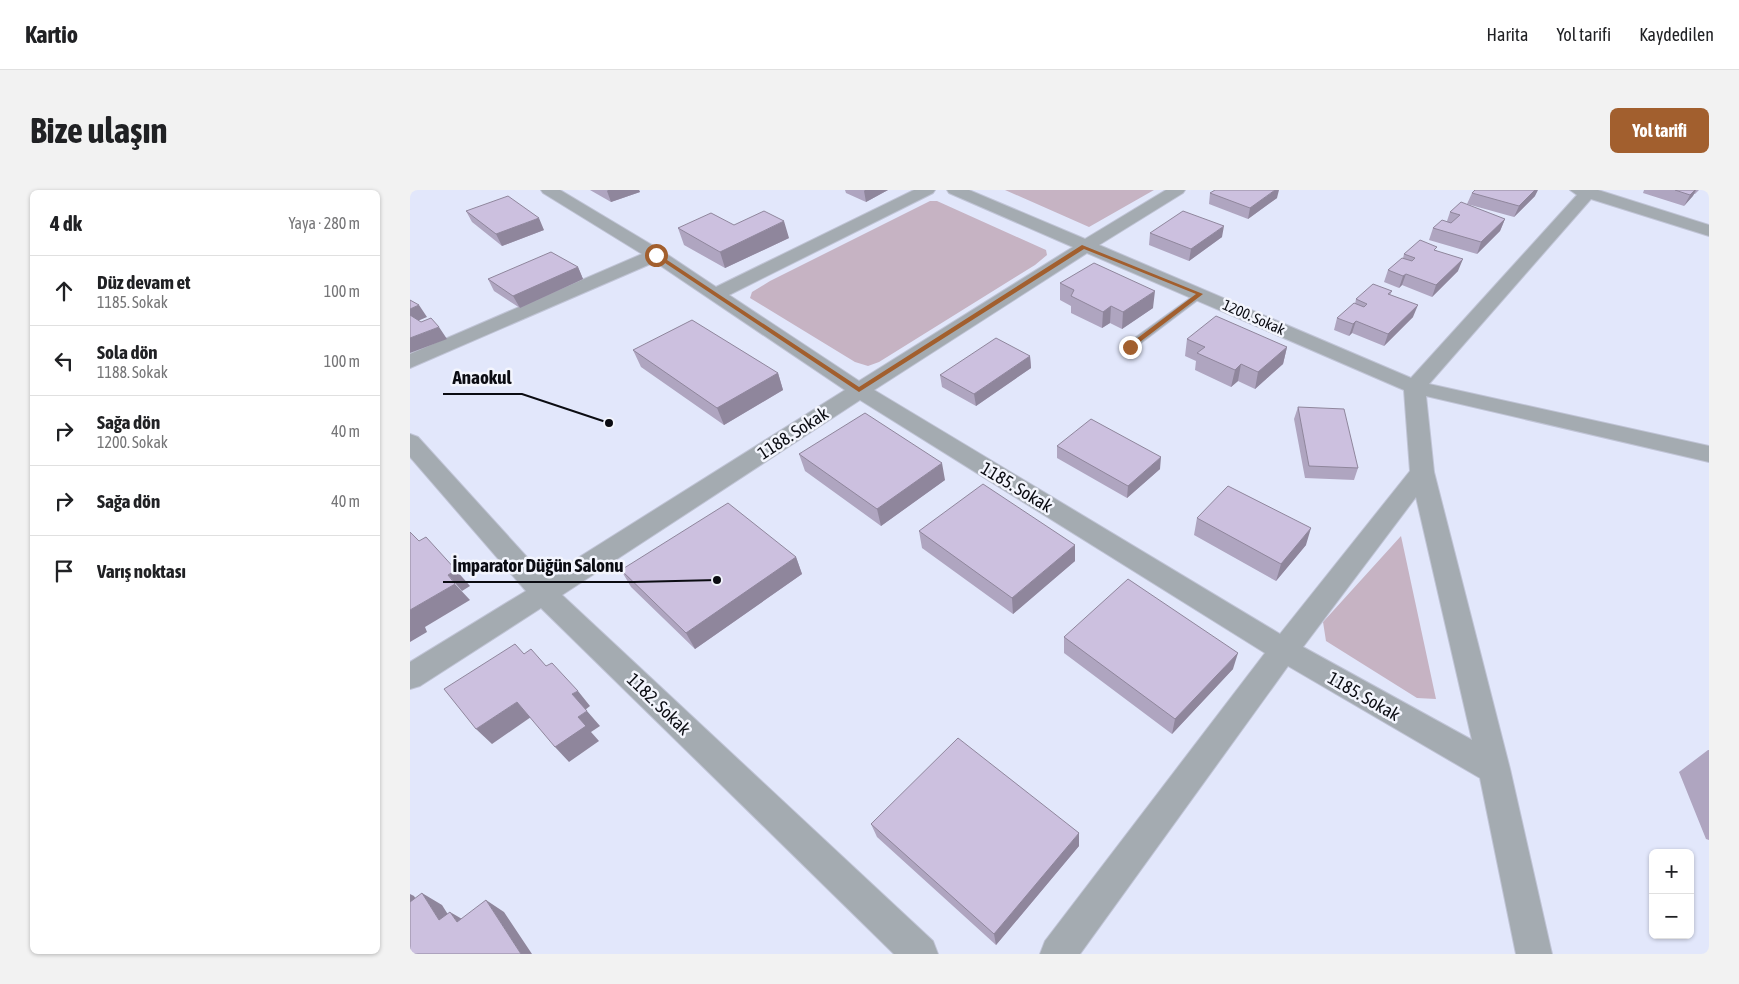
<!DOCTYPE html>
<html lang="tr">
<meta charset="utf-8">
<style>
body{margin:0;font-family:"Asap Condensed",sans-serif;background:#f2f2f2;color:#202124}
.controls{position:absolute;right:15px;bottom:15px;display:grid;overflow:hidden;border-radius:8px;box-shadow:0 1px 4px #0004}
.controls button{width:45px;height:45px;display:grid;place-items:center;padding:0;border:0;border-bottom:1px solid #e0e0e0;background:#fff;color:#202124;font:25px sans-serif}
.stop{position:absolute;width:15px;height:15px;margin:-11px;border:4px solid #a25f2e;border-radius:50%;background:#fff}
.stop.end{background:#a25f2e;border-color:#fff;box-shadow:0 1px 5px #0008}
.list{margin:0;padding:0;list-style:none}
h2{display:flex;justify-content:space-between;align-items:center;height:65px;margin:0;padding:0 20px;font-size:21px}
h2 small{font-size:16px;font-weight:400;color:#757577}
.list li{display:grid;grid-template-columns:32px 1fr auto;gap:15px;align-items:center;box-sizing:border-box;height:70px;padding:0 20px;border-top:1px solid #e0e0e0}
.list b{display:block;font-size:19px;white-space:nowrap}
.list p{margin:0;font-size:16px;white-space:nowrap;color:#757577}
.list em{font-size:16px;font-style:normal;color:#757577}
.icon{flex:none;width:28px;height:28px;fill:none;stroke:currentColor;stroke-width:2;stroke-linecap:round;stroke-linejoin:round}
.map{position:relative;flex:none;width:1299px;height:764px;overflow:hidden;border-radius:8px}
header{display:flex;align-items:center;gap:30px;box-sizing:border-box;height:70px;padding:0 25px;background:#fff;border-bottom:1px solid #e0e0e0}
header strong{font-size:24px}
nav{display:flex;gap:28px;margin-inline-start:auto;font-size:18px}
.intro{display:flex;align-items:center;justify-content:space-between;box-sizing:border-box;height:120px;padding:0 30px}
h1{margin:0;font-size:35px}
.button{padding:12px 22px;border-radius:8px;background:#a25f2e;color:#fff;font-size:18px;font-weight:700}
main{display:flex;gap:30px;padding:0 30px}
aside{flex:1;background:#fff;border-radius:8px;box-shadow:0 1px 4px #0004}
.map>svg:first-child{display:block}
.green{fill:#c6b3c3}
.lines{fill:none;stroke-linecap:round;stroke-linejoin:round}
.service-casing{stroke:#c0c4d6;stroke-width:2}
.minor-casing{stroke:#c0c4d6;stroke-width:2}
.service{fill:#a4abb1;fill-rule:evenodd}
.minor{fill:#a4abb1;fill-rule:evenodd}
.wall{fill:#afa5c0}
.shaded-wall{fill:#8f869c}
.building{fill:#ccc0df;stroke:#8f869c}
.route{fill:#a25f2e}
.labels{text-anchor:middle;dominant-baseline:central;stroke-width:5;stroke-linejoin:round;paint-order:stroke}
.far-street-label{font-size:15px;fill:#0b0c12;stroke:#f3f5fd}
.street-label{font-size:18px;fill:#0b0c12;stroke:#f3f5fd}
.leader{fill:none;stroke:#0b0c12;stroke-width:2}
.callout-dot{fill:#0b0c12;stroke:#f3f5fd;stroke-width:2}
.callout-label{font-size:19px;text-anchor:middle;font-weight:bold;fill:#0b0c12;stroke:#f3f5fd;stroke-width:5;stroke-linejoin:round;paint-order:stroke}
</style>
<header>
<strong>Kartio</strong>
<nav><a>Harita</a><a>Yol tarifi</a><a>Kaydedilen</a></nav>
</header>
<div class="intro"><h1>Bize ulaşın</h1><a class="button">Yol tarifi</a></div>
<main>
<aside>
<h2>4 dk<small>Yaya · 280 m</small></h2>
<ul class="list">
<li><svg class="icon" aria-label="ahead" viewBox="0 0 24 24"><path d="M12 20V5M6 11l6-6 6 6"/></svg><div><b>Düz devam et</b><p>1185. Sokak</p></div><em>100 m</em></li>
<li><svg class="icon" aria-label="left" viewBox="0 0 24 24"><path d="M17 20v-9H6M10 6l-5 5 5 5"/></svg><div><b>Sola dön</b><p>1188. Sokak</p></div><em>100 m</em></li>
<li><svg class="icon" aria-label="right" viewBox="0 0 24 24"><path d="M7 20v-9h11M14 6l5 5-5 5"/></svg><div><b>Sağa dön</b><p>1200. Sokak</p></div><em>40 m</em></li>
<li><svg class="icon" aria-label="right" viewBox="0 0 24 24"><path d="M7 20v-9h11M14 6l5 5-5 5"/></svg><div><b>Sağa dön</b></div><em>40 m</em></li>
<li><svg class="icon" aria-label="arrive" viewBox="0 0 24 24"><path d="M6 21V4h12l-3 4 3 4H6"/></svg><div><b>Varış noktası</b></div></li>
</ul>
</aside>
<div class="map">
<svg width="1299" height="764" viewBox="0 0 1299 764">
<rect width="100%" height="100%" fill="#e2e7fb"/>
<path class="green" d="M595 0H744L679 37Z
M520 11H527L636 60 637 65 625 75 469 172 458 176 445 172 340 108 342 102 360 91Z
M991 346 1026 509 1007 508 916 451 913 432Z"/>
<g class="lines">
<defs>
<path id="service" d="M790 101 793 102V106L723 159H715L714 157 715 155Z"/>
<path id="minor" d="M131 0H150L252 61 306 97 504 0H525L523 3 319 105 449 191 663 57 539 3 537 0H559L675 49 756 0H775L773 3 689 55 1001 188 1167 5 1160 0H1188L1299 35V46L1181 9 1019 194 1299 256V272L1016 206 1024 282 1100 579 1142 764H1106L1070 588 878 476 670 764H630L635 751 855 463 450 210 152 405 523 751 528 764H484L131 418 10 496 0 499V472L116 401 0 267V244L8 247 136 388 435 200 245 72 0 178V164L232 64 133 3ZM677 63 994 200 1000 281 870 444 464 200ZM1006 307 1062 550 893 457Z"/>
</defs>
<use href="#service" class="service-casing"/>
<use href="#minor" class="minor-casing"/>
<use href="#service" class="service"/>
<use href="#minor" class="minor"/>
</g>
<path class="wall" d="M180 0H229L230 2 201 12Z
M435 0H478L456 12 436 3Z
M1234 0H1289L1285 4H1284L1274 16 1233 3Z
M800 3 867 8 838 29 799 14Z
M1062 3 1125 6 1104 27 1057 14Z
M56 21 134 40 92 56 62 32Z
M1040 22 1095 29 1090 41 1067 64 1019 50 1023 38 1037 31Z
M324 35 379 48 315 78 274 55 268 38Z
M740 43 812 47 779 71 739 55Z
M1026 60 1048 81 1022 107 992 95 989 98 974 92 978 80 993 68 994 64Z
M168 77 173 89 110 118 84 101 78 89Z
M650 93 743 118 712 139 700 133 692 138 661 123V116L650 110Z
M982 101 980 105 1003 127 974 156 942 143 939 146 924 140 927 128 945 114 946 109Z
M777 149 877 157 873 174 845 199 828 191 821 197 785 180 786 171 775 166Z
M223 160 368 183 373 200 314 235 231 177Z
M620 166 621 178 566 216 532 197 530 185Z
M888 217 948 278 944 290 895 288 884 229Z
M647 256 750 279 717 308 647 268Z
M389 264 535 290 471 336 395 281Z
M787 328 896 355 866 391 784 345Z
M509 341 665 355V371L603 424 512 358Z
M386 367 392 384 285 459 221 397 211 380Z
M654 447 823 479 762 544 654 463Z
M1298 560H1299V650L1296 649 1269 582Z
M461 634 669 656 586 755 467 647Z"/>
<path class="shaded-wall" d="M198 0H229L230 2 201 12 197 1Z
M455 0H478L456 12 454 1Z
M865 0H869L867 8 838 29 840 18Z
M1125 0H1128L1125 6 1104 27 1109 16Z
M1285 0H1286L1283 6 1274 16 1280 5Z
M129 28 134 40 92 56 86 44Z
M1095 29 1090 41 1067 64 1071 52Z
M374 31 379 48 315 78 310 62Z
M814 36 812 47 779 71 781 59Z
M1053 69 1048 81 1022 107 1026 95Z
M168 77 173 89 110 118 103 106Z
M996 84 992 95 989 98 993 86Z
M745 101 743 118 712 139 713 122Z
M9 115 17 127 3 133 0 128V119Z
M1008 115 1003 127 974 156 978 144Z
M701 116 700 133 692 138 693 122Z
M946 131 942 143 939 146 943 134Z
M29 137 37 149 0 163V148Z
M877 157 873 174 845 199 848 182Z
M620 166 621 178 566 216 564 204Z
M831 174 828 191 821 197 825 180Z
M368 183 373 200 314 235 307 218Z
M751 267 750 279 717 308 718 296Z
M532 273 535 290 471 336 467 319Z
M901 338 896 355 866 391 871 374Z
M665 355V371L603 424 602 408Z
M386 367 392 384 285 459 276 443Z
M46 380 60 396 52 401 38 385Z
M45 394 60 410 15 437 17 442 0 452V420Z
M828 463 823 479 762 544 765 529Z
M168 501 180 516 175 520 162 504Z
M107 512 121 527 82 554 66 539Z
M177 521 190 536 181 542 189 551 159 572 145 557 168 527Z
M669 643V656L586 755 584 744Z
M12 703 32 715 49 742 29 730Z
M0 704 4 706 16 726 0 717Z
M76 710 94 722 122 764H111Z
M40 722 59 733 47 732Z"/>
<path class="building" d="M805 0H865L840 18 800 3Z
M1065 0H1125L1109 16 1062 3Z
M1265 0H1285L1280 5Z
M98 6 129 28 86 44 56 21Z
M1051 12 1095 29 1071 52 1023 38 1032 30 1041 33 1050 25 1040 22Z
M354 21 374 31 310 62 268 38 301 23 324 35Z
M773 21 814 36 781 59 740 43Z
M1010 50 1027 57 1024 60 1053 69 1026 95 996 84 993 86 978 80 992 68 1002 71 1005 68 994 64Z
M141 62 168 77 103 106 78 89Z
M684 73 745 101 713 122 701 116 693 122 661 106 664 100 650 93Z
M963 94 982 101 978 104 1008 115 978 144 946 131 943 134 927 128 944 113 954 117 957 114 946 109Z
M0 110 9 115 0 119Z
M0 125 11 132 21 128 29 137 0 148Z
M806 126 877 157 848 182 831 174 825 180 787 163 795 157 777 149Z
M282 130 368 183 307 218 223 160Z
M586 148 620 166 564 204 530 185Z
M888 217 934 219 948 278 899 276Z
M455 223 532 273 467 319 389 264Z
M681 229 751 267 718 296 647 256Z
M573 294 665 355 602 408 509 341Z
M818 296 901 338 871 374 787 328Z
M318 313 386 367 276 443 211 380Z
M0 342 9 351 16 347 46 380 38 385 45 394 0 420Z
M718 389 828 463 765 529 654 447Z
M105 454 114 464 121 459 136 476 142 473 168 501 162 504 177 521 168 527 176 536 145 557 107 512 66 539 34 499Z
M548 548 669 643 584 744 461 634Z
M12 703 29 730 40 722 47 732 76 710 111 764H0V712Z"/>
<path class="route" d="M672 55 793 104 722 158H717V156L786 104 674 59 449 202 243 65 248 64 449 197Z"/>
<g class="labels">
<g class="far-street-label">
<text transform="translate(844 127) rotate(24)">1200. Sokak</text>
</g>
<g class="street-label">
<text transform="translate(383 243) rotate(-33)">1188. Sokak</text>
<text transform="translate(607 297) rotate(31)">1185. Sokak</text>
<text transform="translate(954 506) rotate(30)">1185. Sokak</text>
<text transform="translate(249 514) rotate(44)">1182. Sokak</text>
</g>
</g>
<path class="leader" d="M199 233L112 204H33M307 390L224 392H33"/>
<g class="callout-dot">
<circle cx="199" cy="233" r="5"/>
<circle cx="307" cy="390" r="5"/>
</g>
<g class="callout-label">
<text x="72" y="194">Anaokul</text>
<text x="128" y="382">İmparator Düğün Salonu</text>
</g>
</svg>
<div class="controls">
<button>+</button>
<button>−</button>
</div>
<div class="stop" style="left:246px;top:65px"></div>
<div class="stop end" style="left:720px;top:157px"></div>
</div>
</main>
